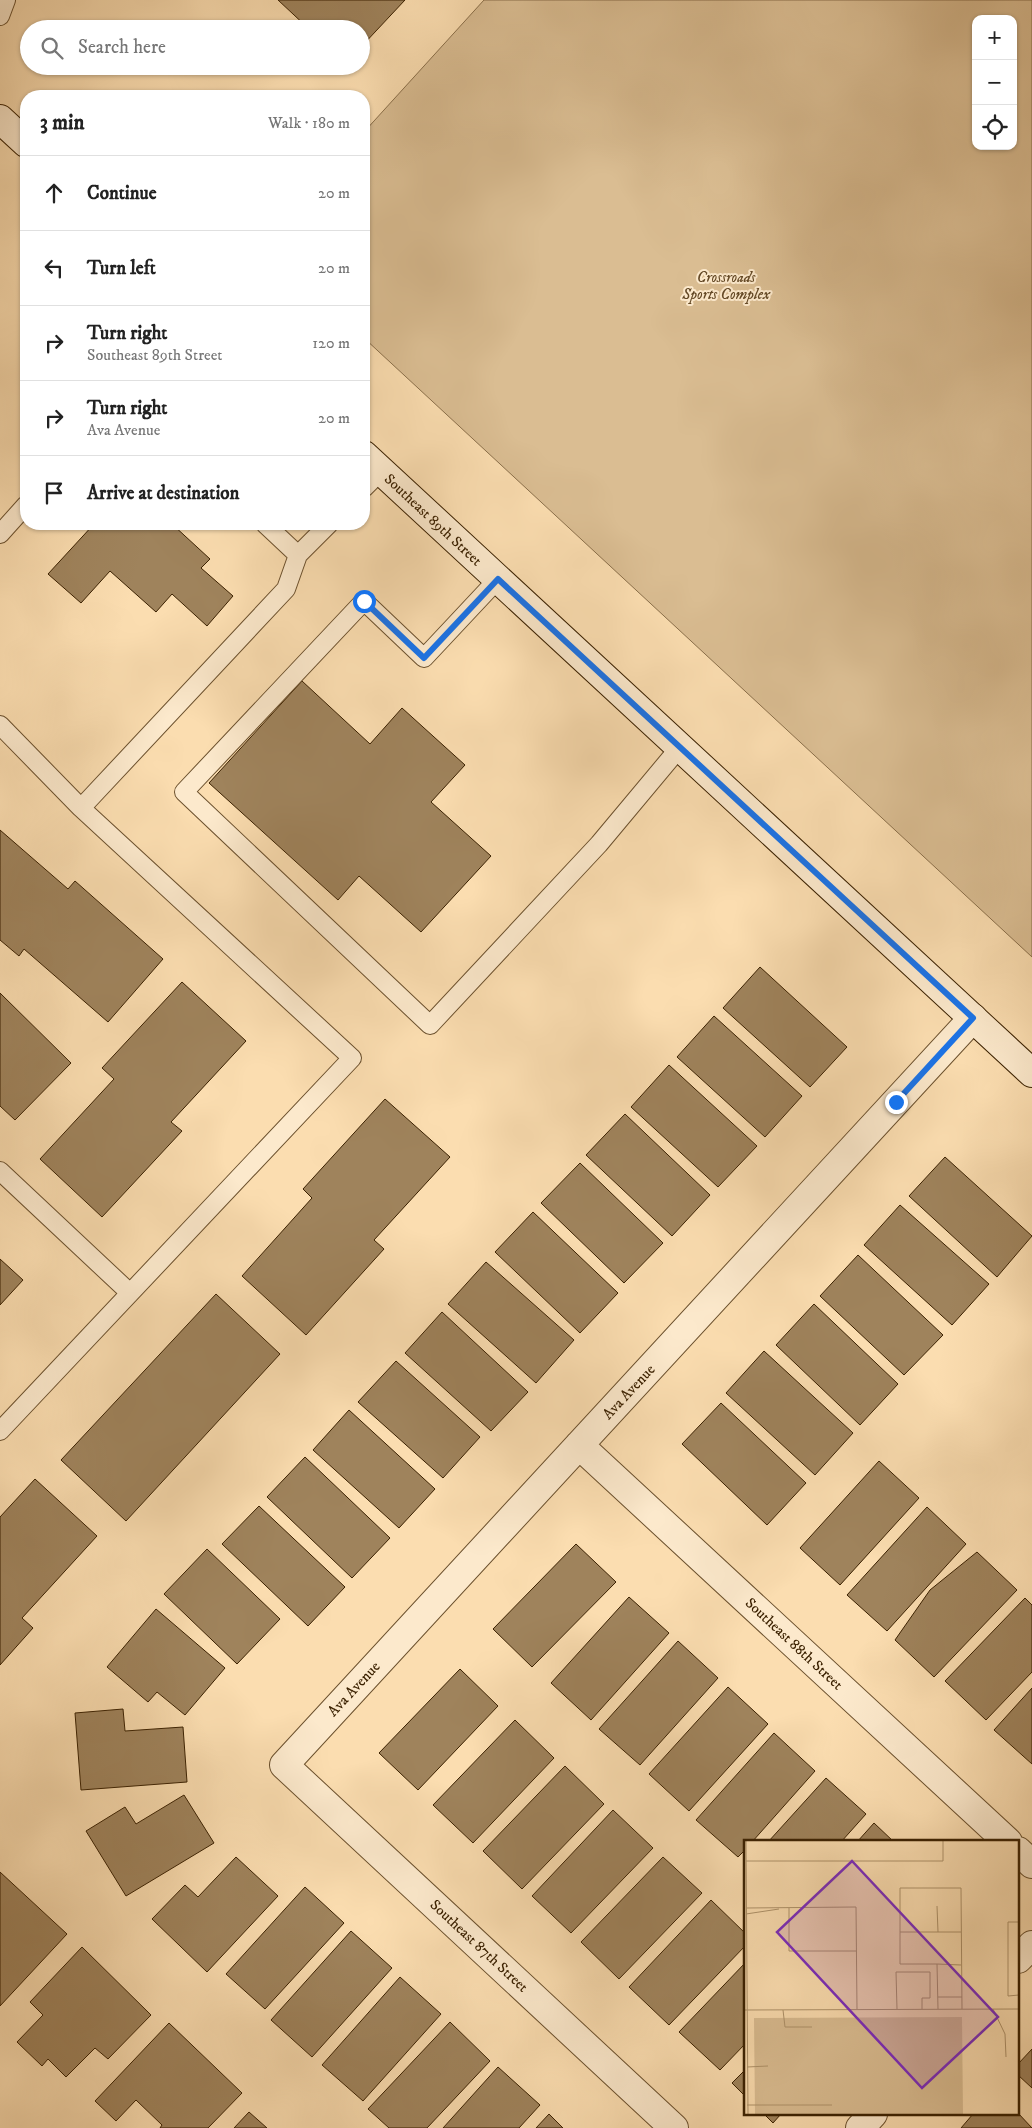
<!DOCTYPE html>
<meta charset="utf-8">
<style>
body{margin:0;font-family:"IM FELL DW Pica",serif;background:#f2f2f2;color:#222}
.controls{position:absolute;right:15px;top:15px;display:grid;overflow:hidden;border-radius:10px;box-shadow:0 1px 4px #0004}
.controls button{width:45px;height:45px;display:grid;place-items:center;padding:0;border:0;border-bottom:1px solid #e0e0e0;background:#fff;color:#222;font:25px sans-serif}
.stop{position:absolute;width:15px;height:15px;margin:-11px;border:4px solid #1a73e8;border-radius:50%;background:#fff}
.stop.end{background:#1a73e8;border-color:#fff;box-shadow:0 1px 5px #0008}
.list{margin:0;padding:0;list-style:none}
h2{display:flex;justify-content:space-between;align-items:center;height:65px;margin:0;padding:0 20px;font-size:21px}
h2 small{font-size:16px;font-weight:400;color:#767676}
.list li{display:grid;grid-template-columns:32px 1fr auto;gap:15px;align-items:center;box-sizing:border-box;height:75px;padding:0 20px;border-top:1px solid #e0e0e0}
.list b{display:block;font-size:19px;white-space:nowrap}
.list p{margin:0;font-size:16px;white-space:nowrap;color:#767676}
.list em{font-size:16px;font-style:normal;color:#767676}
.icon{flex:none;width:28px;height:28px;fill:none;stroke:currentColor;stroke-width:2;stroke-linecap:round;stroke-linejoin:round}
.map{position:relative;flex:none;width:1032px;height:2128px;overflow:hidden}
.search{position:absolute;background:#fff;box-shadow:0 1px 4px #0004;left:20px;top:20px;width:350px;height:55px;display:flex;align-items:center;gap:12px;box-sizing:border-box;padding:0 18px;border-radius:28px;color:#767676;font-size:19px}
.panel{position:absolute;background:#fff;box-shadow:0 1px 4px #0004;left:20px;top:90px;width:350px;height:440px;border-radius:20px}
.map>svg:first-child{display:block}
.green{fill:#dabd92;stroke:#8a6f4a;fill-rule:evenodd}
.building{fill:#9f835c;stroke:#3b2101}
.lines{fill:none;stroke-linecap:round;stroke-linejoin:round}
.lane-casing{stroke:#6b502d;stroke-width:20}
.street-casing{stroke:#6b502d;stroke-width:30}
.secondary-casing{stroke:#3b2101;stroke-width:30}
.lane{stroke:#fce9cc;stroke-width:18}
.street{stroke:#fce9cc;stroke-width:28}
.secondary{stroke:#fce9cc;stroke-width:28}
.route{stroke:#1a73e8;stroke-width:6}
.labels{text-anchor:middle;dominant-baseline:central;stroke-width:4;stroke-linejoin:round;paint-order:stroke}
.park-label{font-size:15px;font-style:italic;fill:#634825;stroke:#fce9cc}
.street-label{font-size:15px;fill:#3b2101;stroke:#fce9cc}
.inset-road{fill:none;stroke:#ae926a;stroke-width:1}
.view{fill:#7b2cbf;fill-opacity:0.15;stroke:#7b2cbf;stroke-width:2.5}
.inset-edge{fill:none;stroke:#3b2101;stroke-width:2.5}
</style>
<div class="map">
<svg width="1032" height="2128" viewBox="0 0 1032 2128">
<rect width="100%" height="100%" fill="#fbddb0"/>
<filter id="stains"><feTurbulence type="fractalNoise" baseFrequency=".004" numOctaves="4"/><feColorMatrix values="0 0 0 0 .2 0 0 0 0 .09 0 0 0 0 .02 0 0 0 .5 -.17"/></filter>
<radialGradient id="worn" r=".72"><stop offset=".6" stop-color="#630" stop-opacity="0"/><stop offset="1" stop-color="#630" stop-opacity=".3"/></radialGradient>
<path class="green" d="M484 0H1032V957L364 338V132ZM976 19H1013V146H976Z"/>
<path class="building" d="M278 0H405L361 47V29H330L322 22 316 29H309Z
M94 524H172L210 559 201 568 233 596 207 626 172 594 156 612 110 571 81 603 48 574Z
M302 681 370 744 402 708 465 765 431 802 491 856 421 932 359 876 338 900 209 783Z
M0 830 68 889 75 881 163 959 108 1022 24 949 19 956 0 940Z
M760 967 847 1047 810 1087 723 1008Z
M182 982 246 1041 171 1122 182 1131 102 1217 40 1159 114 1079 102 1068Z
M0 993 71 1063 15 1120 0 1106Z
M714 1016 802 1096 765 1137 677 1057Z
M669 1065 757 1146 718 1187 631 1107Z
M385 1099 450 1157 374 1240 384 1249 306 1335 242 1276 312 1198 303 1189Z
M625 1114 710 1195 672 1236 586 1155Z
M945 1157 1032 1236 997 1277 909 1196Z
M580 1163 663 1243 624 1283 541 1203Z
M900 1205 989 1284 952 1325 864 1245Z
M533 1212 618 1293 580 1333 495 1252Z
M858 1255 943 1335 904 1375 820 1296Z
M0 1259 23 1280 0 1305Z
M486 1262 574 1340 536 1383 448 1304Z
M216 1294 280 1354 126 1521 61 1460Z
M814 1304 898 1384 860 1425 776 1345Z
M442 1312 528 1392 491 1431 405 1353Z
M764 1351 853 1433 815 1475 726 1393Z
M396 1361 480 1437 443 1478 358 1402Z
M721 1403 806 1483 767 1525 682 1444Z
M349 1410 435 1489 399 1528 313 1450Z
M305 1457 390 1538 352 1578 267 1497Z
M879 1461 919 1498 840 1585 800 1548Z
M35 1479 97 1536 22 1618 33 1628 0 1665V1517Z
M259 1506 345 1587 308 1626 222 1544Z
M927 1507 966 1544 887 1631 847 1595Z
M576 1544 616 1582 532 1667 493 1629Z
M207 1549 280 1619 237 1664 164 1594Z
M977 1552 1017 1590 934 1677 895 1640 930 1590Z
M629 1597 669 1633 591 1720 551 1683Z
M1025 1598 1032 1605V1672L986 1720 945 1681Z
M156 1609 225 1668 185 1715 157 1692 148 1702 107 1667Z
M678 1641 718 1678 640 1765 599 1729Z
M460 1669 498 1706 418 1790 379 1753Z
M728 1687 768 1724 689 1811 649 1774Z
M1032 1688V1764L994 1730Z
M123 1709 125 1731 183 1727 187 1782 81 1790 75 1713Z
M515 1720 554 1758 473 1843 433 1805Z
M774 1733 815 1771 752 1842H746V1849L738 1857 696 1820Z
M565 1766 604 1804 522 1889 483 1851Z
M826 1778 866 1814 841 1842H768Z
M184 1795 214 1843 126 1896 86 1831 125 1807 136 1824Z
M613 1810 653 1848 571 1933 532 1896Z
M874 1823 894 1842H857Z
M236 1857 278 1896 207 1972 152 1919 185 1885 198 1897Z
M663 1857 702 1893 619 1979 581 1942Z
M0 1872 67 1934 0 2006Z
M305 1887 344 1923 265 2009 226 1974Z
M711 1900 746 1934V1945L669 2025 629 1987Z
M351 1931 392 1968 312 2057 271 2020Z
M82 1947 151 2015 108 2059 95 2048 66 2077 48 2059 42 2066 17 2042 43 2015 30 2002Z
M746 1962V2043L720 2070 679 2032Z
M400 1977 441 2014 363 2101 322 2065Z
M450 2022 490 2061 427 2128H389L368 2109Z
M169 2023 242 2093 208 2128H160L162 2125 136 2100 116 2121 95 2101Z
M1032 2049V2088L1018 2075V2064Z
M498 2067 540 2105 519 2128H443Z
M746 2069V2097L732 2083Z
M249 2112 267 2128H234Z
M1018 2113 1032 2128H961L973 2114Z
M549 2114 563 2128H536Z
M764 2114H781L773 2123Z"/>
<g class="lines">
<defs>
<path id="lane" d="M0 16 6 0
M364 488 381 471
M265 524 298 555
M0 534 26 505
M498 579 424 658 364 601 184 792 430 1025 599 844 680 747
M0 725 81 808
M0 1171 130 1293
M0 1431 352 1058 81 808 286 589 298 555 329 524"/>
<path id="street" d="M579 1445 1008 1842
M1018 1851 1032 1864
M1018 1959 1032 1945
M674 2128 284 1765 973 1018
M860 2128 873 2114"/>
<path id="secondary" d="M0 119 26 143
M364 455 1032 1073"/>
</defs>
<use href="#lane" class="lane-casing"/>
<use href="#street" class="street-casing"/>
<use href="#secondary" class="secondary-casing"/>
<use href="#lane" class="lane"/>
<use href="#street" class="street"/>
<use href="#secondary" class="secondary"/>
</g>
<g class="lines">
<path class="route" d="M364 601 424 658 498 579 973 1018 896 1102"/>
</g>
<g class="labels">
<g class="park-label">
<text x="726" y="277">Crossroads<tspan x="726" dy="17">Sports Complex</tspan></text>
</g>
<g class="street-label">
<text transform="translate(433 520) rotate(43)">Southeast 89th Street</text>
<text transform="translate(629 1392) rotate(-47)">Ava Avenue</text>
<text transform="translate(794 1644) rotate(43)">Southeast 88th Street</text>
<text transform="translate(354 1689) rotate(-47)">Ava Avenue</text>
<text transform="translate(479 1946) rotate(43)">Southeast 87th Street</text>
</g>
</g>
<g transform="translate(744 1840)">
<rect width="275" height="275" fill="#fbddb0"/>
<path d="M218 177 219 275H11L10 178Z" fill="#dabd92"/>
<path class="inset-road" d="M2 0 4 275M2 21H199V0M193 66 194 92M2 68 112 67 113 169M45 68V111H113M2 74 35 69M275 82H264V156L275 155M156 92H217M193 124 217 125M194 157H218M153 169 152 132H186V158H178V169M194 169 193 124H156V48H217L218 169M249 169 261 194 262 217M0 170 275 169M39 170 41 187H68M3 227 24 226M3 265H88"/>
<path class="view" d="M108 21 254 177 178 248 33 92Z"/>
<rect width="275" height="275" class="inset-edge"/>
</g>
<rect width="100%" height="100%" filter="url(#stains)"/>
<rect width="100%" height="100%" fill="url(#worn)"/>
</svg>
<div class="controls">
<button>+</button>
<button>−</button>
<button><svg class="icon" aria-label="locate" viewBox="0 0 24 24"><circle cx="12" cy="12" r="6"/><path d="M12 2v4M12 18v4M2 12h4M18 12h4"/></svg></button>
</div>
<div class="stop" style="left:364px;top:601px"></div>
<div class="stop end" style="left:896px;top:1102px"></div>
<div class="search"><svg class="icon" aria-label="search" viewBox="0 0 24 24"><circle cx="10" cy="10" r="6"/><path d="M15 15l6 6"/></svg>Search here</div>
<section class="panel">
<h2>3 min<small>Walk · 180 m</small></h2>
<ul class="list">
<li><svg class="icon" aria-label="ahead" viewBox="0 0 24 24"><path d="M12 20V5M6 11l6-6 6 6"/></svg><div><b>Continue</b></div><em>20 m</em></li>
<li><svg class="icon" aria-label="left" viewBox="0 0 24 24"><path d="M17 20v-9H6M10 6l-5 5 5 5"/></svg><div><b>Turn left</b></div><em>20 m</em></li>
<li><svg class="icon" aria-label="right" viewBox="0 0 24 24"><path d="M7 20v-9h11M14 6l5 5-5 5"/></svg><div><b>Turn right</b><p>Southeast 89th Street</p></div><em>120 m</em></li>
<li><svg class="icon" aria-label="right" viewBox="0 0 24 24"><path d="M7 20v-9h11M14 6l5 5-5 5"/></svg><div><b>Turn right</b><p>Ava Avenue</p></div><em>20 m</em></li>
<li><svg class="icon" aria-label="arrive" viewBox="0 0 24 24"><path d="M6 21V4h12l-3 4 3 4H6"/></svg><div><b>Arrive at destination</b></div></li>
</ul>
</section>
</div>
